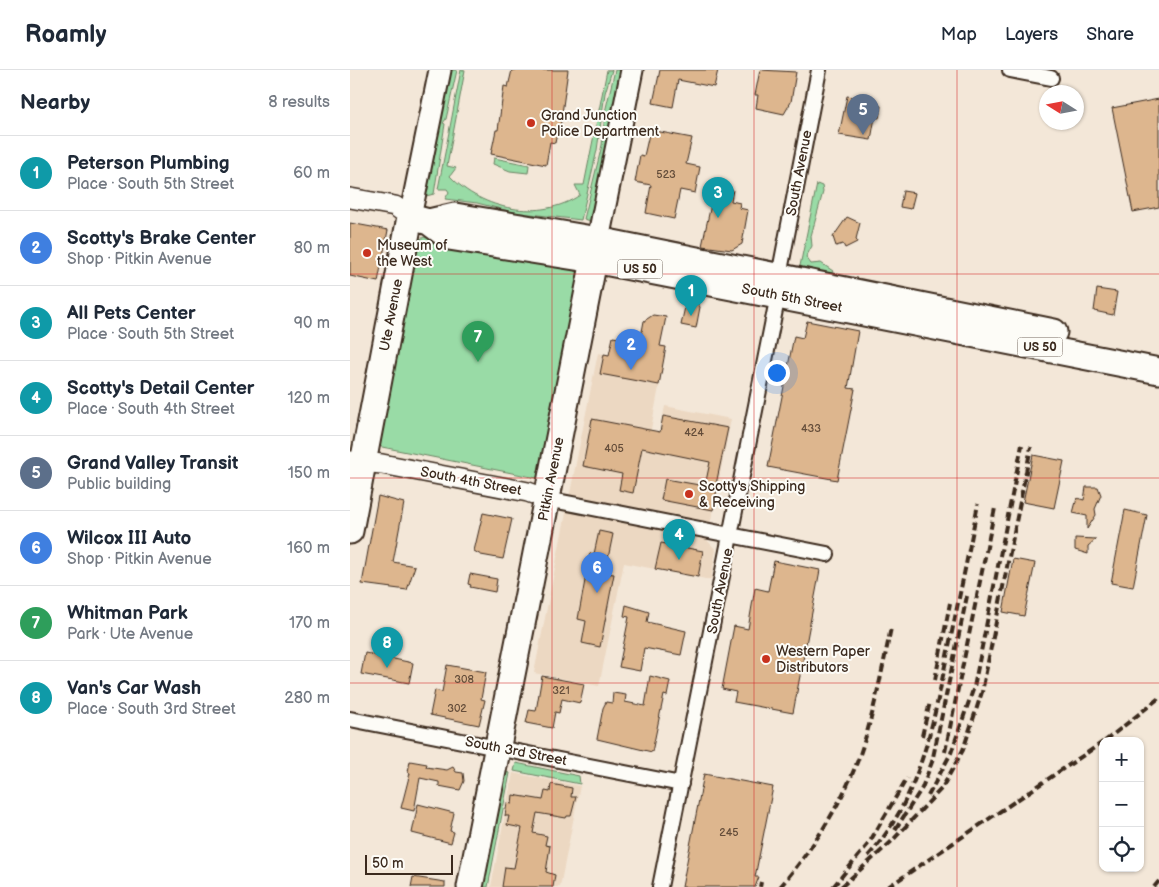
<!DOCTYPE html>
<meta charset="utf-8">
<style>
body{margin:0;font-family:"Balsamiq Sans",sans-serif;background:#f2f2f3;color:#1f2937}
.controls{position:absolute;right:15px;bottom:15px;display:grid;overflow:hidden;border-radius:10px;box-shadow:0 1px 4px #0004}
.controls button{width:45px;height:45px;display:grid;place-items:center;padding:0;border:0;border-bottom:1px solid #e0e1e3;background:#fff;color:#1f2937;font:25px sans-serif}
.compass{position:absolute;left:689px;top:15px;width:45px;height:45px;border-radius:50%;background:#fff;box-shadow:0 1px 4px #0004;rotate:281deg}
.scale{position:absolute;left:15px;bottom:12px;width:88px;box-sizing:border-box;padding-left:5px;border:2px solid #3b2a1e;border-top:0;font-size:14px;line-height:18px;white-space:nowrap;color:#3b2a1e;-webkit-text-stroke:4px #fdfcf7;paint-order:stroke}
.you{position:absolute;left:426px;top:302px;width:18px;height:18px;margin:-12px;border:4px solid #fff;border-radius:50%;background:#1a73e8;box-shadow:0 0 0 8px #1a73e833}
.badge{display:grid;place-items:center;width:32px;height:32px;border-radius:50%;background:#c8321e;color:#fff;font-size:16px;font-weight:700}
.pin{position:absolute;translate:-50% -41px;filter:drop-shadow(0 1px 2px #0008)}
.pin::after{content:'';position:absolute;top:26px;width:18px;height:15px;background:inherit;clip-path:polygon(0 0,100% 0,50% 100%)}
.list{margin:0;padding:0;list-style:none}
h2{display:flex;justify-content:space-between;align-items:center;height:65px;margin:0;padding:0 20px;font-size:21px}
h2 small{font-size:16px;font-weight:400;color:#747a83}
.list li{display:grid;grid-template-columns:32px 1fr auto;gap:15px;align-items:center;box-sizing:border-box;height:75px;padding:0 20px;border-top:1px solid #e0e1e3}
.list b{display:block;font-size:19px;white-space:nowrap}
.list p{margin:0;font-size:16px;white-space:nowrap;color:#747a83}
.list em{font-size:16px;font-style:normal;color:#747a83}
.icon{flex:none;width:28px;height:28px;fill:none;stroke:currentColor;stroke-width:2;stroke-linecap:round;stroke-linejoin:round}
.map{position:relative;flex:none;width:809px;height:817px;overflow:hidden}
header{display:flex;align-items:center;gap:30px;box-sizing:border-box;height:70px;padding:0 25px;background:#fff;border-bottom:1px solid #e0e1e3}
header strong{font-size:24px}
nav{display:flex;gap:28px;margin-inline-start:auto;font-size:18px}
main{display:flex}
aside{flex:1;background:#fff}
.map>svg:first-child{display:block}
.built{fill:#ecd8c2}
.green{fill:#99dba6;stroke:#6a8262}
.building{fill:#ddb68e;stroke:#3b2a1e}
.lines{fill:none;stroke-linecap:round;stroke-linejoin:round}
.street-casing{stroke:#3b2a1e;stroke-width:18}
.secondary-casing{stroke:#3b2a1e;stroke-width:22}
.primary-casing{stroke:#3b2a1e;stroke-width:25}
.highway-casing{stroke:#3b2a1e;stroke-width:29}
.street{stroke:#fdfcf7;stroke-width:14}
.secondary{stroke:#fdfcf7;stroke-width:19}
.primary{stroke:#fdfcf7;stroke-width:21}
.highway{stroke:#fdfcf7;stroke-width:25}
.rail{stroke:#3b2a1e;stroke-width:4;stroke-dasharray:8 4;stroke-linecap:butt}
.grid{fill:none;stroke:#d62828;stroke-width:1;stroke-opacity:0.55}
.poi-dot{fill:#c8321e;stroke:#fdfcf7;stroke-width:2}
.labels{text-anchor:middle;dominant-baseline:central;stroke-width:4;stroke-linejoin:round;paint-order:stroke}
.number-label{font-size:11px;fill:#644d3a}
.shield{fill:#fdfcf7;stroke:#75695f;stroke-width:1}
.shield-label{font-size:12px;font-weight:bold;fill:#3b2a1e}
.poi-label{font-size:14px;fill:#3b2a1e;stroke:#fdfcf7;text-anchor:start}
.street-label{font-size:14px;fill:#3b2a1e;stroke:#fdfcf7}
</style>
<header>
<strong>Roamly</strong>
<nav><a>Map</a><a>Layers</a><a>Share</a></nav>
</header>
<main>
<aside>
<h2>Nearby<small>8 results</small></h2>
<ul class="list">
<li><span class="badge" style="background:#0f9aa8">1</span><div><b>Peterson Plumbing</b><p>Place · South 5th Street</p></div><em>60 m</em></li>
<li><span class="badge" style="background:#3f7fe0">2</span><div><b>Scotty's Brake Center</b><p>Shop · Pitkin Avenue</p></div><em>80 m</em></li>
<li><span class="badge" style="background:#0f9aa8">3</span><div><b>All Pets Center</b><p>Place · South 5th Street</p></div><em>90 m</em></li>
<li><span class="badge" style="background:#0f9aa8">4</span><div><b>Scotty's Detail Center</b><p>Place · South 4th Street</p></div><em>120 m</em></li>
<li><span class="badge" style="background:#5c6f8a">5</span><div><b>Grand Valley Transit</b><p>Public building</p></div><em>150 m</em></li>
<li><span class="badge" style="background:#3f7fe0">6</span><div><b>Wilcox III Auto</b><p>Shop · Pitkin Avenue</p></div><em>160 m</em></li>
<li><span class="badge" style="background:#2e9e5b">7</span><div><b>Whitman Park</b><p>Park · Ute Avenue</p></div><em>170 m</em></li>
<li><span class="badge" style="background:#0f9aa8">8</span><div><b>Van's Car Wash</b><p>Place · South 3rd Street</p></div><em>280 m</em></li>
</ul>
</aside>
<div class="map">
<svg width="809" height="817" viewBox="0 0 809 817">
<rect width="100%" height="100%" fill="#f3e7d8"/>
<filter id="ink" filterUnits="userSpaceOnUse"><feTurbulence type="fractalNoise" baseFrequency=".02" numOctaves="2"/><feDisplacementMap in="SourceGraphic" scale="10" xChannelSelector="R" yChannelSelector="G"/><feConvolveMatrix kernelMatrix="1 2 1 2 8 2 1 2 1" color-interpolation-filters="sRGB"/></filter>
<g filter="url(#ink)">
<path class="built" d="M248 283 313 296 297 380 306 381 315 336 381 349 357 470 366 480 361 510 274 493 249 616 184 603Z
M163 703 230 716 210 817H141Z"/>
<path class="green" d="M100 0H107L96 49 93 53 95 54 84 124 76 126Z
M111 0H115L97 96 106 98 100 106C132 140 190 152 230 125L225 115H234L257 0H262L255 23 247 80 231 150 163 142 127 133 95 129 99 122 97 119H88Z
M265 0H271L241 151 234 149 252 75 255 42Z
M144 88 179 95 178 103 160 101 143 94Z
M467 114 472 116 473 122 461 166 462 176 456 187 461 194 471 193 483 201 481 204 453 198 450 196Z
M74 167 86 172 228 199 231 204 192 401 187 408 27 376 65 172Z
M166 693 229 706 230 714 164 701Z
M153 702 160 703 138 817H130Z"/>
<path class="building" d="M162 0H218L210 58H208L205 73 200 72 196 95 141 84 146 60H148L154 16 158 17Z
M310 0H368L364 17 328 10 323 37 303 33Z
M410 0 446 2 441 32 434 44 406 38 408 25H405Z
M497 26 519 30 524 35 531 36 529 48 525 47 521 70 489 65Z
M809 29V137L783 142 762 38Z
M300 60 342 68 336 94 350 97 345 123 330 120 324 149 296 143 301 115 285 112 290 85 294 86Z
M365 116 383 120 381 131 390 133 389 138 398 140 392 174 382 180 352 176Z
M553 121 565 123 561 139 550 137Z
M497 147 510 153 506 169 507 172 495 178 493 174 486 176 483 167Z
M0 153 38 160 28 212 0 206Z
M747 219 767 222 763 245 744 241Z
M337 228 345 230 350 237 346 258 331 255Z
M303 245 316 247 310 276 316 277 309 315 250 304 254 284 259 285 263 267 290 272 294 251Z
M457 251 508 261 498 318 505 319 487 410 418 397 444 266 453 268Z
M313 346 378 358 365 419H367L363 440 311 430 315 409 355 416 360 392 292 378 283 423 269 420 272 404 233 396 242 349 310 362Z
M683 385 714 391 704 438 673 432Z
M736 417H748L751 425 745 439 746 445 737 459V446L723 443 727 428 734 430Z
M28 426 54 433 43 492 65 496 57 520 12 514Z
M775 440 797 445 783 517 761 513Z
M133 443 162 449 153 489 131 485 124 481Z
M249 461 263 464 255 503 264 504 250 577 232 573 236 551 228 549 240 483 244 484Z
M725 468 746 469 738 476V484L725 480Z
M311 473 353 481 348 507 305 499Z
M663 489 685 493 674 546 653 542Z
M424 491 470 500 443 643 384 632 386 622 372 619 384 556 398 559 405 518 418 521Z
M120 504 147 509 145 522 120 517 121 515 118 514Z
M276 535 299 542 297 552 336 561 331 585 294 578 290 601 269 597 279 547 274 546Z
M15 583 63 593 59 613 11 604Z
M97 595 136 602 131 629 135 630 129 655 80 645 85 620 92 622Z
M192 606 234 614 230 633 212 629 209 643 205 642 202 658 176 653 179 640 186 641Z
M300 606 320 611 317 626 314 625 302 682 247 669 253 638 256 632 262 633 263 623 276 625 275 632 295 636Z
M60 691 77 694 76 697 97 700 103 697 106 702 113 703 114 711 110 720 89 716V712L70 708 64 741 51 738 60 703 58 702Z
M354 704 423 717 405 807H409L405 817H332Z
M201 714 222 718 221 727H226L221 746H217L216 748 187 743 183 763 197 766 195 775 200 776 196 802 205 805 203 817H152L155 797 164 798 172 758 157 755 159 746H155L157 733 162 734 163 725 193 730 195 721 200 722Z
M68 734 104 743 100 761 104 762 101 773 62 763Z
M63 807 95 812V817H61Z"/>
<g class="lines">
<defs>
<path id="street" d="M660 0 701 8
M429 206 469 0
M197 429 477 484
M0 649 331 714
M310 817 428 225"/>
<path id="secondary" d="M0 128 45 136 60 147
M0 391 32 394 178 422 197 429"/>
<path id="primary" d="M60 147 90 0
M248 170 282 0"/>
<path id="highway" d="M79 152 105 146 248 170 704 262
M0 461 60 147 79 152 99 167 244 190 809 301
M120 817 247 175"/>
</defs>
<use href="#street" class="street-casing"/>
<use href="#secondary" class="secondary-casing"/>
<use href="#primary" class="primary-casing"/>
<use href="#highway" class="highway-casing"/>
<use href="#street" class="street"/>
<use href="#secondary" class="secondary"/>
<use href="#primary" class="primary"/>
<use href="#highway" class="highway"/>
<path class="rail" d="M585 610 600 533
M572 666 580 632
M755 671 809 628
M595 682 645 438
M578 726 601 683 624 617 672 375
M545 760 572 718 582 692 617 526
M518 786C571 728 584 649 599 576 609 528 619 481 628 434
M410 817 411 812
M430 817C466 775 499 723 515 669 526 633 533 595 541 558
M483 817 519 773 557 708
M491 817 541 772 592 718 613 680 632 622 681 377
M538 817 753 672
M804 817 809 811"/>
</g>
</g>
<path class="grid" d="M202 0V817M404 0V817M607 0V817M0 204H809M0 408H809M0 613H809"/>
<g class="poi-dot">
<circle cx="181" cy="53" r="5"/>
<circle cx="17" cy="183" r="5"/>
<circle cx="339" cy="424" r="5"/>
<circle cx="416" cy="589" r="5"/>
</g>
<g class="labels">
<g class="number-label">
<text x="316" y="104">523</text>
<text x="461" y="358">433</text>
<text x="344" y="362">424</text>
<text x="264" y="378">405</text>
<text x="114" y="609">308</text>
<text x="211" y="620">321</text>
<text x="107" y="638">302</text>
<text x="379" y="762">245</text>
</g>
<g class="shield">
<rect x="267.5" y="189.5" width="45" height="19" rx="4"/>
<rect x="667.5" y="267.5" width="45" height="19" rx="4"/>
</g>
<g class="shield-label">
<text x="290" y="199">US 50</text>
<text x="690" y="277">US 50</text>
</g>
<g class="poi-label">
<text x="191" y="45">Grand Junction<tspan x="191" dy="16">Police Department</tspan></text>
<text x="27" y="175">Museum of<tspan x="27" dy="16">the West</tspan></text>
<text x="349" y="416">Scotty's Shipping<tspan x="349" dy="16">&amp; Receiving</tspan></text>
<text x="426" y="581">Western Paper<tspan x="426" dy="16">Distributors</tspan></text>
</g>
<g class="street-label">
<text transform="translate(449 103) rotate(-79)">South Avenue</text>
<text transform="translate(442 228) rotate(11)">South 5th Street</text>
<text transform="translate(41 245) rotate(-79)">Ute Avenue</text>
<text transform="translate(201 409) rotate(-79)">Pitkin Avenue</text>
<text transform="translate(121 411) rotate(11)">South 4th Street</text>
<text transform="translate(370 521) rotate(-79)">South Avenue</text>
<text transform="translate(166 681) rotate(11)">South 3rd Street</text>
</g>
</g>
</svg>
<div class="controls">
<button>+</button>
<button>−</button>
<button><svg class="icon" aria-label="locate" viewBox="0 0 24 24"><circle cx="12" cy="12" r="6"/><path d="M12 2v4M12 18v4M2 12h4M18 12h4"/></svg></button>
</div>
<svg class="compass" viewBox="-18 -18 36 36"><path d="M0-13l5 13h-10z" fill="#e53935"/><path d="M0 13l5-13h-10z" fill="#747a83"/></svg>
<div class="scale">50 m</div>
<div class="you"></div>
<div class="pin badge" style="left:341px;top:246px;background:#0f9aa8">1</div>
<div class="pin badge" style="left:281px;top:300px;background:#3f7fe0">2</div>
<div class="pin badge" style="left:368px;top:148px;background:#0f9aa8">3</div>
<div class="pin badge" style="left:329px;top:490px;background:#0f9aa8">4</div>
<div class="pin badge" style="left:513px;top:65px;background:#5c6f8a">5</div>
<div class="pin badge" style="left:247px;top:523px;background:#3f7fe0">6</div>
<div class="pin badge" style="left:128px;top:292px;background:#2e9e5b">7</div>
<div class="pin badge" style="left:37px;top:598px;background:#0f9aa8">8</div>
</div>
</main>
